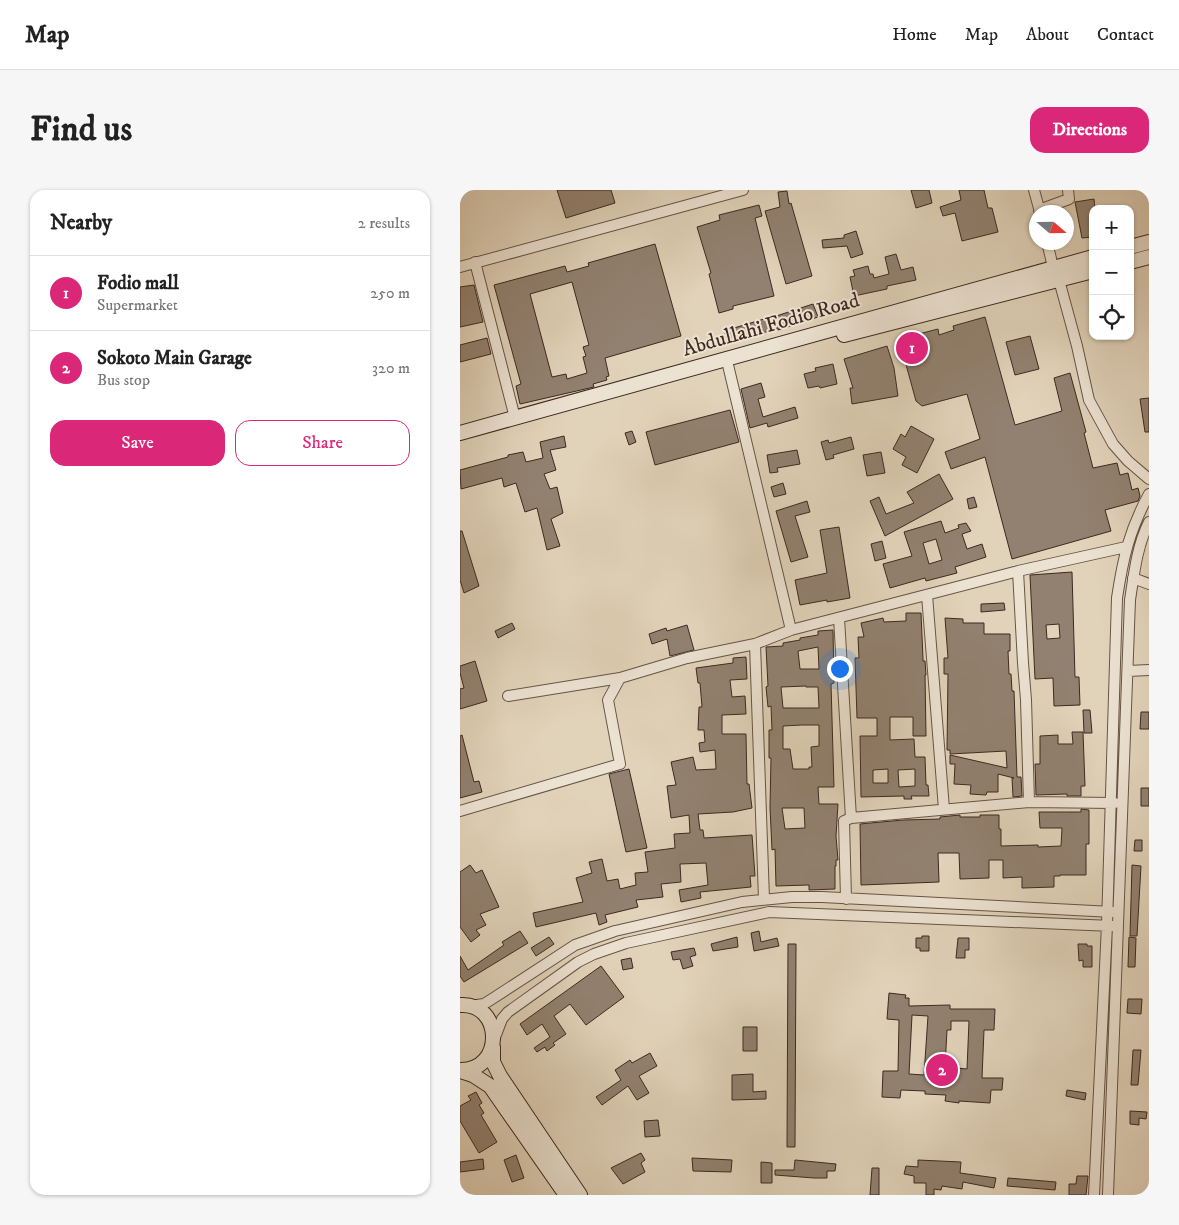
<!DOCTYPE html>
<meta charset="utf-8">
<style>
body{margin:0;font-family:"IM FELL DW Pica",serif;background:#f6f6f6;color:#222}
.controls{position:absolute;right:15px;top:15px;display:grid;overflow:hidden;border-radius:10px;box-shadow:0 1px 4px #0004}
.controls button{width:45px;height:45px;display:grid;place-items:center;padding:0;border:0;border-bottom:1px solid #e0e0e0;background:#fff;color:#222;font:25px sans-serif}
.compass{position:absolute;left:569px;top:15px;width:45px;height:45px;border-radius:50%;background:#fff;box-shadow:0 1px 4px #0004;rotate:110deg}
.you{position:absolute;left:379px;top:478px;width:18px;height:18px;margin:-12px;border:4px solid #fff;border-radius:50%;background:#1a73e8;box-shadow:0 0 0 8px #1a73e833}
.badge{display:grid;place-items:center;width:32px;height:32px;border-radius:50%;background:#db2777;color:#fff;font-size:16px;font-weight:700}
.pin{position:absolute;translate:-50% -50%;border:2px solid #fff;box-shadow:0 1px 5px #0006}
.list{margin:0;padding:0;list-style:none}
h2{display:flex;justify-content:space-between;align-items:center;height:65px;margin:0;padding:0 20px;font-size:21px}
h2 small{font-size:16px;font-weight:400;color:#767676}
.list li{display:grid;grid-template-columns:32px 1fr auto;gap:15px;align-items:center;box-sizing:border-box;height:75px;padding:0 20px;border-top:1px solid #e0e0e0}
.list b{display:block;font-size:19px;white-space:nowrap}
.list p{margin:0;font-size:16px;white-space:nowrap;color:#767676}
.list em{font-size:16px;font-style:normal;color:#767676}
.actions{display:flex;gap:10px;padding:15px 20px}
.actions a{flex:1;padding:11px 0;border:1px solid #db2777;border-radius:15px;text-align:center;font-size:18px;color:#db2777}
.actions .main{background:#db2777;color:#fff}
.icon{flex:none;width:28px;height:28px;fill:none;stroke:currentColor;stroke-width:2;stroke-linecap:round;stroke-linejoin:round}
.map{position:relative;flex:none;width:689px;height:1005px;overflow:hidden;border-radius:15px}
header{display:flex;align-items:center;gap:30px;box-sizing:border-box;height:70px;padding:0 25px;background:#fff;border-bottom:1px solid #e0e0e0}
header strong{font-size:24px}
nav{display:flex;gap:28px;margin-inline-start:auto;font-size:18px}
.intro{display:flex;align-items:center;justify-content:space-between;box-sizing:border-box;height:120px;padding:0 30px}
h1{margin:0;font-size:35px}
.button{padding:12px 22px;border-radius:15px;background:#db2777;color:#fff;font-size:18px;font-weight:700}
main{display:flex;gap:30px;padding:0 30px}
aside{flex:1;background:#fff;border-radius:15px;box-shadow:0 1px 4px #0004}
.map>svg:first-child{display:block}
.building{fill:#928170;stroke:#3d2920;fill-rule:evenodd}
.lines{fill:none;stroke-linecap:round;stroke-linejoin:round}
.street-casing{stroke:#665446;stroke-width:12}
.secondary-casing{stroke:#3d2920;stroke-width:16}
.street{stroke:#ece2d2;stroke-width:10}
.secondary{stroke:#ece2d2;stroke-width:14}
.labels{text-anchor:middle;dominant-baseline:central;stroke-width:4;stroke-linejoin:round;paint-order:stroke}
.street-label{font-size:21px;fill:#3d2920;stroke:#ece2d2}
</style>
<header>
<strong>Map</strong>
<nav><a>Home</a><a>Map</a><a>About</a><a>Contact</a></nav>
</header>
<div class="intro"><h1>Find us</h1><a class="button">Directions</a></div>
<main>
<aside>
<h2>Nearby<small>2 results</small></h2>
<ul class="list">
<li><span class="badge">1</span><div><b>Fodio mall</b><p>Supermarket</p></div><em>250 m</em></li>
<li><span class="badge">2</span><div><b>Sokoto Main Garage</b><p>Bus stop</p></div><em>320 m</em></li>
</ul>
<div class="actions"><a class="main">Save</a><a>Share</a></div>
</aside>
<div class="map">
<svg width="689" height="1005" viewBox="0 0 689 1005">
<rect width="100%" height="100%" fill="#e1d3ba"/>
<filter id="stains"><feTurbulence type="fractalNoise" baseFrequency=".004" numOctaves="4"/><feColorMatrix values="0 0 0 0 .2 0 0 0 0 .09 0 0 0 0 .02 0 0 0 .5 -.17"/></filter>
<radialGradient id="worn" r=".72"><stop offset=".6" stop-color="#630" stop-opacity="0"/><stop offset="1" stop-color="#630" stop-opacity=".3"/></radialGradient>
<path class="building" d="M97 0H151L155 13 106 28Z
M451 0H469L472 13 456 18Z
M499 0H524L528 18H532L538 42 502 51 495 23 483 26 480 17 501 10Z
M327 1 329 14 331 13 352 86 326 94 305 21 320 17 318 2Z
M634 9 635 19H633V47L622 48 615 12Z
M299 15 302 26 295 28 314 106 273 116V119L259 123 249 84 251 83 237 37 260 30 259 25Z
M396 41 403 64 391 68 387 56 363 58 362 50 384 48V45Z
M195 54 221 146 145 168 149 186 146 187 147 190 133 194 134 197 60 214 56 196 61 194 34 95 105 76 107 82 129 76 128 73ZM112 92 129 155 123 157 126 166 123 167 127 183 107 189 106 184 92 187 70 104Z
M436 64 441 80 453 77 456 90 427 96V99L394 106 390 87 395 86 393 80 408 76 410 84H413L414 88 429 84 425 67Z
M14 95 23 132 0 137V97Z
M353 114 358 127 318 140V138L268 154 264 141 304 129V130Z
M525 127 555 235 602 221 594 188 610 183 626 242 624 243 633 278 657 273 660 285 668 283 672 300 678 298 680 306 678 311 645 320 651 341 552 369 525 267 491 279 485 262 520 249 507 204 462 216 456 211 439 149 478 139 479 145 494 140 493 136Z
M570 146 579 179 555 185 546 152Z
M27 148 31 164 0 172V155Z
M427 156 434 178 438 206 392 214 390 198H393L384 169Z
M373 174 377 194 360 198 359 196 348 198 344 184 356 181 355 178Z
M301 193 305 207 298 209 303 227 335 217 338 228 308 237 307 233 290 238 281 199Z
M689 208V242H685L680 209Z
M270 220 279 252 195 275 186 242Z
M451 236 474 249 457 283 442 275 446 267 433 259 441 244 445 247Z
M172 241 176 252 169 255 165 243Z
M104 246 106 257 90 260 96 280 84 284 90 299 97 297 103 323 91 329 100 356 87 360 77 318 65 322 56 293 44 297 42 288 1 299 0 280 48 267V265L63 262 66 272 83 268 80 252Z
M391 247 394 259 373 265 374 268 366 270 361 252 368 250 369 253Z
M337 260 340 274 317 278 318 282 310 283 307 265Z
M421 262 425 283 407 286 403 265Z
M479 284 493 309 425 346 410 311 419 307 426 324 454 313 447 302Z
M323 293 326 304 314 307 311 297Z
M514 307 517 317 509 319 507 309Z
M347 311 350 322 335 326 348 367 331 372 316 321Z
M481 331 485 343 499 338 498 335 506 333 511 341 502 344 507 359 522 354 526 367 495 377 497 383 466 391 465 388 430 398 423 374 452 366 444 342ZM476 349 482 370 469 374 463 353Z
M379 337 390 408 367 412V410L340 415 335 390 367 383 360 340Z
M0 341H2L19 396 4 403 0 390Z
M422 351 426 368 415 371 411 354Z
M612 382 615 487H619L620 515 594 516 593 488 575 489 570 385ZM599 434 600 448 587 449 586 435Z
M544 413 545 420 521 422V414Z
M446 423H461L463 469V471H465L466 485H465L466 546H453V527H430V550L454 549 455 567H465L466 595H468L469 606H451L452 609H444V606L401 607 400 546H417V528H397L395 468H399L398 447H404L401 433 423 428 424 432 446 431ZM428 579V593H413V580ZM455 579V596L439 597 438 580Z
M485 428 503 429V433H524V444H550V461H548L549 484H551L552 501H554L557 587H561L562 606 553 607 552 588H554L538 584V602H527L526 605 510 604 511 595 494 594 495 574H490V565L547 578 546 561 490 564V560H487L488 484H484V468H488Z
M52 433 55 439 38 448 35 441Z
M227 435 234 460 210 466 207 449 192 454 189 444 206 438 207 441Z
M373 440 374 493 371 494 374 597H358L359 614H378L376 646 378 670H376V676H375V699L349 700V695L316 696 315 659 312 660 310 618 311 568H309V540H312L311 516 308 517 306 497 308 496 306 457 323 456V453L340 450V448L358 445V441ZM358 457 359 479H340L338 461ZM346 496V497H358L359 518H323L321 497ZM342 535H359V556L351 557 352 577H349V579H333L330 559H323V536ZM322 618H344L345 638 325 639Z
M286 467 287 489 270 490 272 507 285 506 286 524 262 525V544H286L287 594H289L292 618 273 622 238 624 240 640H243L244 648 292 645 295 686H290L291 697 240 702 241 708 221 712 219 700 248 695 246 673 220 674 221 692 201 694 203 707 176 710 178 717 145 725 147 732 139 735 136 723 76 737 73 723 123 712 116 688 132 683 129 672 142 669 147 691 158 689 160 699 176 695 175 683 188 682 185 662 215 658 214 644 230 643 229 625 211 628 207 596 216 595 211 572 233 567 236 580 256 579 255 560 240 562 239 553 245 552 244 540H238L239 517H242L240 493H238L236 478 273 473V468Z
M15 471 27 511 0 519V499L4 498 0 483V476Z
M623 520H630L632 543H624Z
M681 522H689V539H680Z
M612 542H623L625 596H621V606H607V604L576 605 575 574H580V546L598 545V554H613Z
M2 545 14 592 19 591 22 602 0 608V546Z
M169 579 187 658 166 662 149 584Z
M681 598H689V616H681Z
M621 619 629 620V654H626V685H600V686H594V697L562 698V687L543 688V670H529V688L500 689 499 663H478L479 692 401 695 400 634 443 630 480 629V627L500 625V627H520V625H539V639H541V656L578 655V657L601 656 602 638H580L579 622H621Z
M675 650H682V661H674Z
M10 675 16 683 22 680 39 717 20 724 26 735 16 740 20 745 11 752 0 737V682Z
M672 675 681 676 677 746H670Z
M60 741 68 753 4 792 0 786V766L8 780 44 755 42 752Z
M299 741 301 752 317 748 319 756 294 761 291 743Z
M462 746H469V761H460V758H456V748H462Z
M89 747 94 754 76 766 71 758Z
M277 747 278 757 253 761 251 754Z
M669 747 676 748 675 777H668Z
M498 748H509V760H505V768H496Z
M328 754H336L335 957H327Z
M618 754H627V756H632V777H623V770L619 771Z
M234 758 236 765 230 767 233 776 223 779 220 769 213 770 211 762Z
M171 768 173 778 163 780 161 770Z
M141 776 164 807 126 835 110 814 94 826 106 844 93 853 95 855 87 861 85 857 77 862 74 858 90 847 82 834 67 845 60 834Z
M429 803 446 805 445 808H449V816L490 815V819H535L534 840H524L522 888H543L542 900H531L530 913 499 911V913L485 911 486 905 465 904V901L441 900 440 908 422 907 423 881H438L439 830 427 829ZM452 825 468 826 464 885 449 884ZM491 831H509L507 879 485 877 487 840H491Z
M668 809H682L681 824 667 823Z
M283 837H297V861H283Z
M673 860H681L678 895H671Z
M190 863 197 876 179 886 189 903 177 910 168 896 142 915 136 907 161 890 155 880 170 870 172 873Z
M293 884V902L306 901V909L272 910V885Z
M607 900 626 903 625 910 606 906Z
M16 902 22 913 19 915 24 923 21 925 37 952 19 963 0 931V916L11 910 8 906Z
M670 921 687 922 686 929 679 928V935L670 934Z
M198 930 200 946 185 947 184 931Z
M181 963 185 970 181 973 185 982 163 994 151 978Z
M56 965 64 988 52 992 44 970Z
M232 968 272 970 271 982 233 981Z
M23 969 24 979 0 982V972Z
M335 970 376 974 375 981H367V988H354L315 985V980H334Z
M458 970 501 972 500 983 536 988 534 998 503 992 502 999 482 996 481 1000 474 999V1005H466V993H454V986L444 984 446 976 458 977Z
M301 972 312 973V993H301Z
M412 978H419V1005H410Z
M617 986H628L626 1005H609V994H616Z
M548 988 596 992 595 1000 547 996Z"/>
<g class="lines">
<defs>
<path id="street" d="M574 0 580 22
M579 20 609 9 608 0
M587 52 593 77
M15 72 55 228
M0 77 283 0
M599 90 617 156 629 210 653 254 668 271 689 289
M268 175 331 440
M558 381 563 473 566 510 569 612
M673 388 689 394
M467 405 484 619
M379 428 391 628
M295 454 304 709
M668 481 689 480
M48 506 160 488
M0 621 160 574 148 510 160 488 227 468 295 454 331 440 558 381 666 357
M386 709 384 631 391 628 569 612 655 613
M10 816 24 814 32 809 115 755 155 741 282 712 332 707H362L653 722
M34 850 42 829 48 822 118 772 134 764 166 753 309 722 653 736
M634 1005 647 735 657 408C663 368 669 341 689 304
M648 1005 670 410C674 384 677 356 689 332"/>
<path id="secondary" d="M670 57 689 52
M670 72 689 67
M384 145 633 81
M0 243 633 67
M0 815C43 812 45 881 0 880
M33 857V872L40 886 120 1005
M0 881 13 885 30 896 106 1005"/>
</defs>
<use href="#street" class="street-casing"/>
<use href="#secondary" class="secondary-casing"/>
<use href="#street" class="street"/>
<use href="#secondary" class="secondary"/>
</g>
<g class="labels">
<g class="street-label">
<text transform="translate(311 135) rotate(-16)">Abdullahi Fodio Road</text>
</g>
</g>
<rect width="100%" height="100%" filter="url(#stains)"/>
<rect width="100%" height="100%" fill="url(#worn)"/>
</svg>
<div class="controls">
<button>+</button>
<button>−</button>
<button><svg class="icon" aria-label="locate" viewBox="0 0 24 24"><circle cx="12" cy="12" r="6"/><path d="M12 2v4M12 18v4M2 12h4M18 12h4"/></svg></button>
</div>
<svg class="compass" viewBox="-18 -18 36 36"><path d="M0-13l5 13h-10z" fill="#e53935"/><path d="M0 13l5-13h-10z" fill="#767676"/></svg>
<div class="you"></div>
<div class="pin badge" style="left:452px;top:158px">1</div>
<div class="pin badge" style="left:482px;top:880px">2</div>
</div>
</main>
